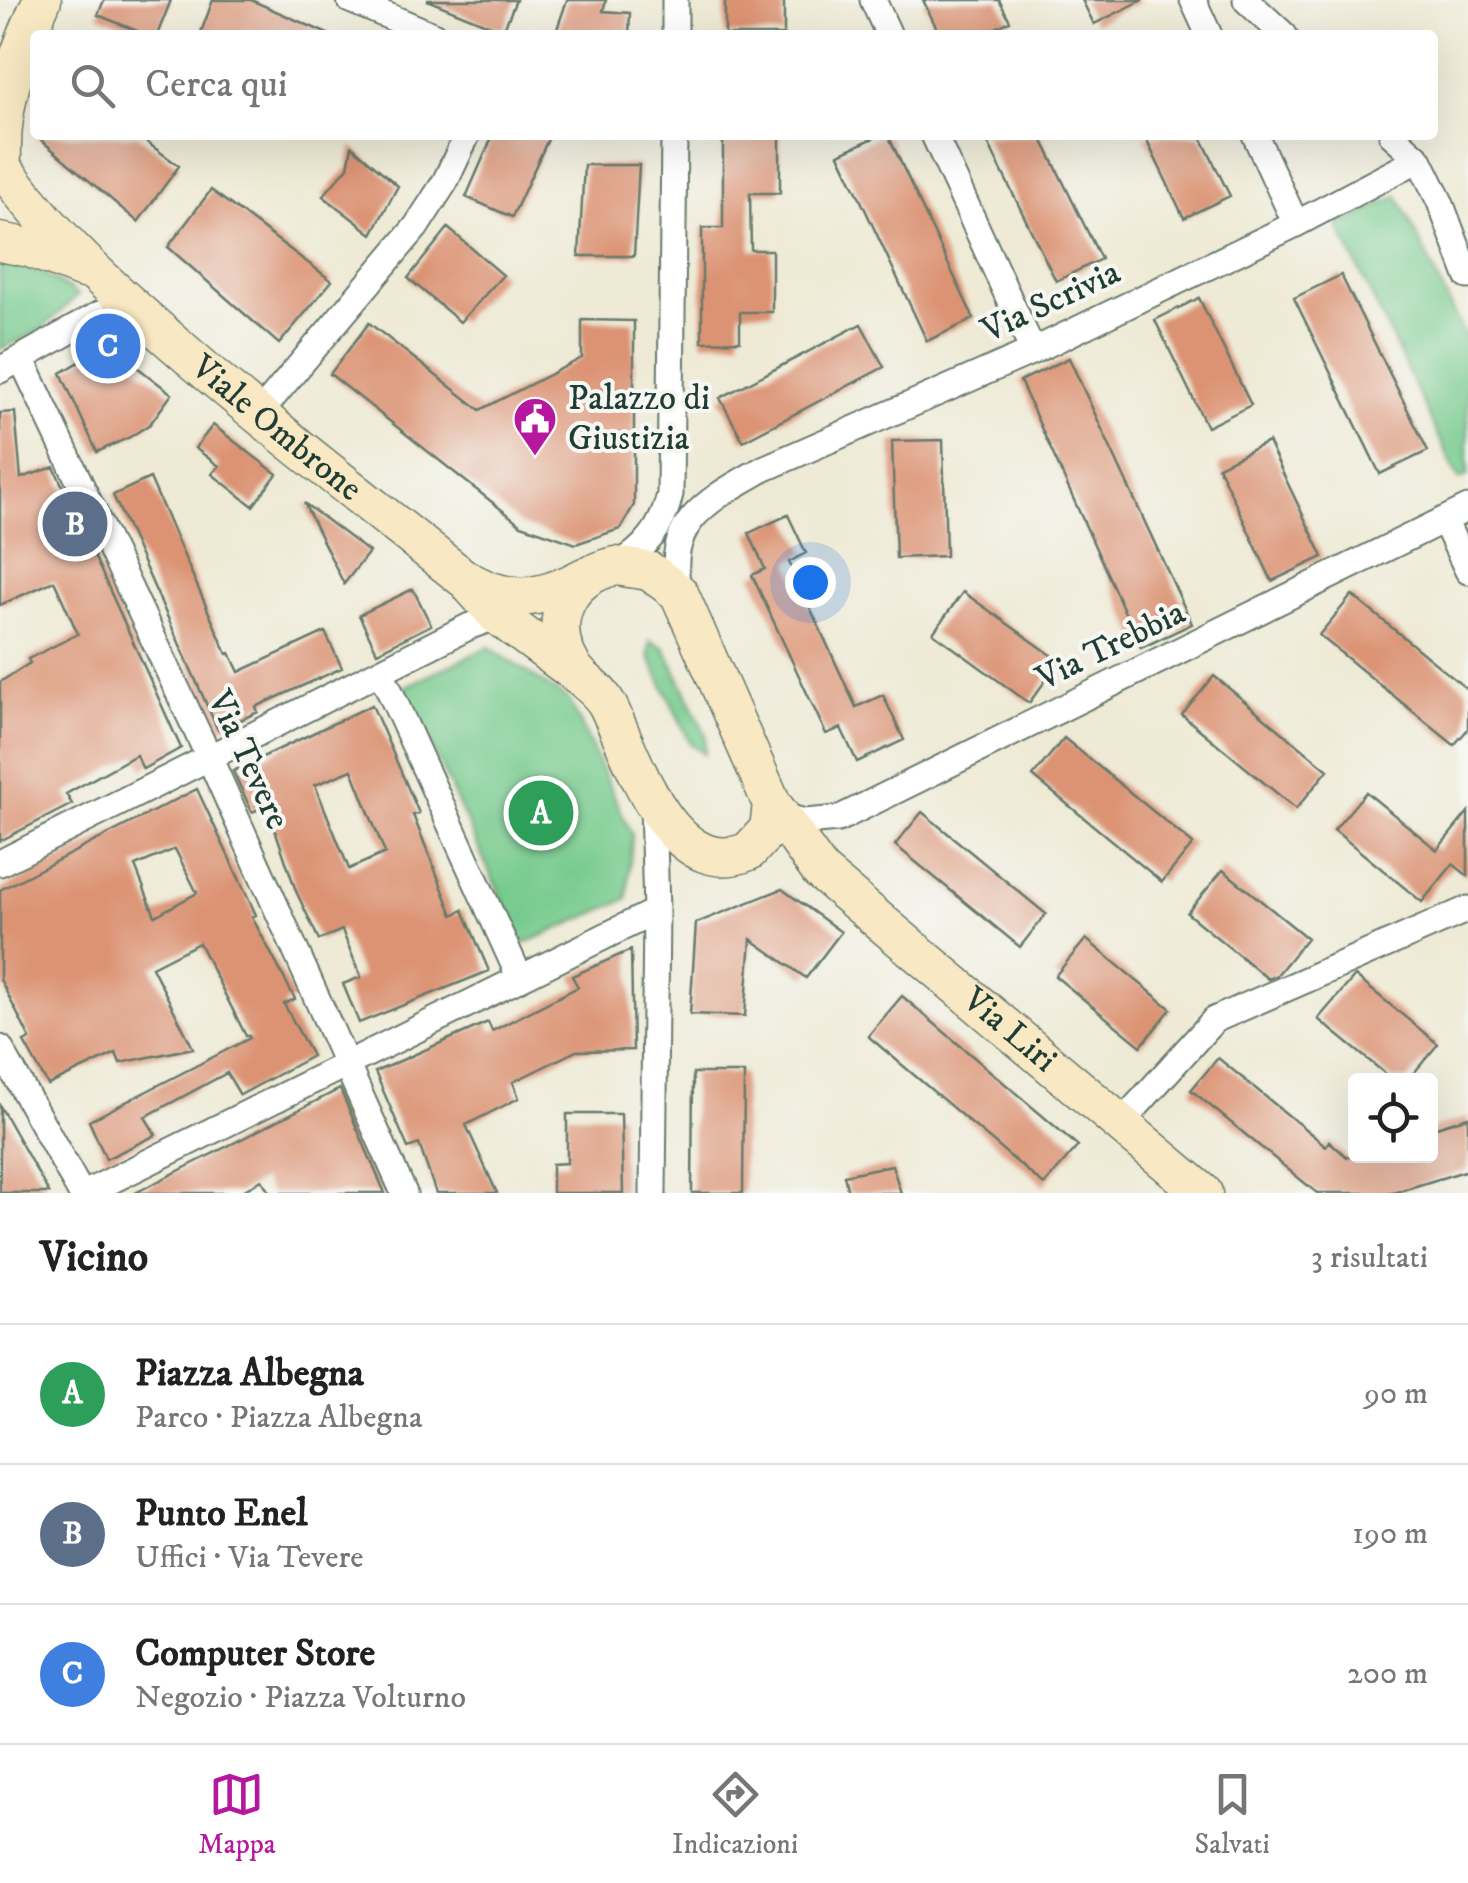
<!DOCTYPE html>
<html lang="it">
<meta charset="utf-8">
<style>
body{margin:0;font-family:"IM FELL DW Pica",serif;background:#f2f2f2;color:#222}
.controls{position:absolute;right:30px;bottom:30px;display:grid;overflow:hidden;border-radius:10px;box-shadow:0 10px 40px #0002}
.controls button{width:90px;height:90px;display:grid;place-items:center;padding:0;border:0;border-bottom:2px solid #e0e0e0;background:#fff;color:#222;font:50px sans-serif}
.you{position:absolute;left:810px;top:582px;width:35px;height:35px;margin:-25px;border:8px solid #fff;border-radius:50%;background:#1a73e8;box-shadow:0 0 0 15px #1a73e833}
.badge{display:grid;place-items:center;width:65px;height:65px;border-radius:50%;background:#b5179e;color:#fff;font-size:32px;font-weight:700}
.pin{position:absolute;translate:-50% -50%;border:5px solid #fff;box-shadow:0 2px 10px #0006}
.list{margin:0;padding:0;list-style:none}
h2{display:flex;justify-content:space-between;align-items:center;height:130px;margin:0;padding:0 40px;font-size:42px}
h2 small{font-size:32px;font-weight:400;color:#767676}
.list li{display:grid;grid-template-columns:65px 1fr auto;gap:30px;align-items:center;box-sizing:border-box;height:140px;padding:0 40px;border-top:2px solid #e0e0e0}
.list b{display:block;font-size:38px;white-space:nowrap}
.list p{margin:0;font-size:32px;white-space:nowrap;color:#767676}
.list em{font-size:32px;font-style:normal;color:#767676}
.icon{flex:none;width:55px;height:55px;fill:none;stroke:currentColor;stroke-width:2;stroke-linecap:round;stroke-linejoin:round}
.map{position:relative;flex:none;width:1468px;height:1193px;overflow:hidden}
.search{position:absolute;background:#fff;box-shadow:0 10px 40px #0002;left:30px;right:30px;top:30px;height:110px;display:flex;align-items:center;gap:25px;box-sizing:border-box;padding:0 35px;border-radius:10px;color:#767676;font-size:38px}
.sheet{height:550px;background:#fff}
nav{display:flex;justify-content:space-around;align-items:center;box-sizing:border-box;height:140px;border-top:2px solid #e0e0e0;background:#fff;font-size:28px;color:#767676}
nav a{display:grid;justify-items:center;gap:5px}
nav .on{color:#b5179e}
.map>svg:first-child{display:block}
.green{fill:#77cb8e;stroke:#4b8461;stroke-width:2.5}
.building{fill:#db9373;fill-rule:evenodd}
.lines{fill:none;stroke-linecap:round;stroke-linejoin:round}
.street-casing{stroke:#677a6c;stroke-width:29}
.secondary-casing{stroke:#677a6c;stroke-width:41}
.street{stroke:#fff;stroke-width:25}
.secondary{stroke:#f8e8c3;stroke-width:38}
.labels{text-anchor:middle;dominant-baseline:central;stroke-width:8;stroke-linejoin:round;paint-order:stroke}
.street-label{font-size:35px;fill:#1f3d34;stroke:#f6f6f2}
.poi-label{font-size:35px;fill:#1f3d34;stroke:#f6f6f2;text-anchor:start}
</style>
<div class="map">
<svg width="1468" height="1193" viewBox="0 0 1468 1193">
<rect width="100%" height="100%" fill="#f6f6f2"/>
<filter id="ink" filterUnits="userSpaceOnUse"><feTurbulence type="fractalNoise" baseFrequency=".01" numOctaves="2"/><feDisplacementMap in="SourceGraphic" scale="20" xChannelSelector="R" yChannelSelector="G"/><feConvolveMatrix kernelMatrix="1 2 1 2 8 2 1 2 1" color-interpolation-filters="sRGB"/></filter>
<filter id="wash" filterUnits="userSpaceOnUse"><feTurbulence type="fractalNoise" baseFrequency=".0048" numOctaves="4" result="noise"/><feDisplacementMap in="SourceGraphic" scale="40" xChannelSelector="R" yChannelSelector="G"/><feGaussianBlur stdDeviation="2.25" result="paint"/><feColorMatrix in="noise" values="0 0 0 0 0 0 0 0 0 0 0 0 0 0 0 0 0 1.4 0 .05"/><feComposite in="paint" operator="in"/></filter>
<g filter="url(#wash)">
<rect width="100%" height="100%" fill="#eeead5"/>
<path class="green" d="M1398 196 1468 343V475L1459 479 1338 225Z
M5 264C33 266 55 279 78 295L41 330 0 349V266Z
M650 641 665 648 706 735 704 754 691 744 649 656Z
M489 647 570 701 632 835 627 899 523 944 404 687Z"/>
<g id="blocks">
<path class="building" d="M104 0H171L157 35H147L98 15Z
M213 0H251L330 35H200Z
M427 0H516L503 31Z
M567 0H606L603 11 630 13 629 35H555Z
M725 0H784V35H725Z
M923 0H999L1010 21 992 30 995 35H940Z
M1082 0H1143L1094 24Z
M35 135H137L179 166 138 222Z
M493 135H550L512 217 466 197Z
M723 135H780V193H750L751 250H772V312H740V341L702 342V228H723Z
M880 135H888L974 319 927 341 839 154Z
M984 135H1040L1101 259 1056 281Z
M1144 135H1200L1230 196 1184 218Z
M352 146 398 186 372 234 323 196 348 167Z
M584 165H639L634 256H579Z
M211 190 332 281 279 344 168 247Z
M448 228 503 275 460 322 408 278Z
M1341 275 1428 451 1380 474 1294 298Z
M1199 298 1251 405 1207 427 1155 320Z
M582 320 634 321V505L620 529 576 544 521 525 330 374 369 323 480 410 582 358Z
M861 324 884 367 743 441 720 398Z
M102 340 172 394 150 424 130 437 97 452 61 373 91 355Z
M1069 358 1192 624 1141 648 1020 381Z
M15 412 21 478 54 467 181 748 143 769 136 755 66 794 72 804 0 841V682L30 663 28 659 78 634 54 581 0 605V413Z
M213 425 277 474 253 506 212 474 219 466 195 448Z
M943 440 946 556 896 558 892 441Z
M1268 442 1323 557 1272 581 1218 466Z
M150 478 227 654 230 653 239 672 325 632 342 668 256 707 258 712 218 730 113 495Z
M304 503 369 552 344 584Z
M788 515 806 553 789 562 856 707 883 695 904 740 857 762 841 728 826 734 752 575 765 569 749 533Z
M413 589 431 625 377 652 359 615Z
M963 592 1060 661 1029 703 933 633Z
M1352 595 1468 690V729L1454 745 1319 635Z
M1214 676 1328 770 1296 809 1182 715Z
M372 705 419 813 413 815 453 915 463 910 489 971 359 1023 343 984 361 977 342 930 319 940 296 891 267 806 252 812 233 771ZM352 770 385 853 349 869 315 785Z
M1064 738 1193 844 1162 882 1033 776Z
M197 789 256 915 252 917 295 999 284 1004 312 1056 240 1095 227 1073 145 1117 156 1135 106 1159 89 1121 250 1038 249 1036H246L199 943 152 967 193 1048 120 1063 116 1053 48 1085 24 1042 30 1039 0 979V890ZM175 849 197 893 155 916 135 866Z
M1366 792 1437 850 1468 812V876L1453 864 1422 902 1334 830Z
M922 812 1046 914 1020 947 895 845Z
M1223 870 1307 938 1277 975 1268 979 1187 913Z
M782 889 841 932 806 978 751 939 745 1016 690 1014 696 923Z
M1086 939 1171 1009 1141 1046 1055 976Z
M631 950 633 1050 576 1051 513 1082 519 1098 466 1125 497 1193H436L419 1144 408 1148 375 1072 488 1022 492 1031 578 987 572 976Z
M1355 976 1438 1044 1408 1080H1393L1318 1019Z
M902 996 1078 1146 1044 1185 868 1036Z
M1218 1058 1326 1146 1329 1141 1347 1157 1430 1156V1129L1468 1117V1170L1393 1193H1317L1191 1090Z
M693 1073H744L743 1193H692Z
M340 1089 385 1193H270L262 1180 239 1193H135Z
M0 1106 49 1193H0Z
M567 1114H621L623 1193H552V1164L567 1163Z
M892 1165 901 1193H848L844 1175Z"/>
</g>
</g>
<g filter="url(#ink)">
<use href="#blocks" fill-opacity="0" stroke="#677a6c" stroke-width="2.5"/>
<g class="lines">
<defs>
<path id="street" d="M350 0 433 35
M873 0 889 35
M1193 0 1209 35
M1246 0 1284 35
M675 35V0
M934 135 1033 351
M1255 135 1296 224
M1392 135 1419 159 1440 202 1468 276
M22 360 209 757 404 1193
M0 370 100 314 133 309
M257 416 416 227 445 182 467 135
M1445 522 1468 571
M616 566C646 549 663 527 670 494L674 135
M679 593C663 521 709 500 763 469L1033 351 1296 224 1419 159
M381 672 520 978
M779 815 805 822 838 819 1468 508
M0 863 470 626 498 616
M0 1048 81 1193
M1122 1122 1214 1020 1468 909
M86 1193 656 911
M653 1193 656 911 653 805"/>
<g id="secondary">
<path d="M2 157C0 100 19 52 42 0"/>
<path id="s1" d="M8 175C59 243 120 297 184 352 274 430 369 503 462 577 507 605 539 601 584 577"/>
<path d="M0 242 30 248 83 269"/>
<path d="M616 566 649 571 679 593 772 804 769 829 749 851C670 885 632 754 608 706 599 688 582 682 572 666 545 623 567 575 616 566Z"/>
<path d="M471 586 498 616 578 675"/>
<path id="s2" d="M772 804 820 871 1203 1193"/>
</g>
</defs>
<use href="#street" class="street-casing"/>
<use href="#secondary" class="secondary-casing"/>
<use href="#street" class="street"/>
<use href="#secondary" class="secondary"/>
</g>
</g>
<defs>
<symbol id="civic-pin" viewBox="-11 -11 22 30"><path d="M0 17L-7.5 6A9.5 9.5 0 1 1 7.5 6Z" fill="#b5179e" stroke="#f6f6f2"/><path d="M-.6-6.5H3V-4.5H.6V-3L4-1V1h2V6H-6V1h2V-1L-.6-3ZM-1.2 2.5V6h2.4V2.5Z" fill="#fff"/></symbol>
</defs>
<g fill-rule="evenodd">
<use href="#civic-pin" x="510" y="394" width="50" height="68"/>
</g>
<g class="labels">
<g class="street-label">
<text transform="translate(1051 302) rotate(-25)">Via Scrivia</text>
<text stroke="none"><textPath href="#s1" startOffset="370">Viale Ombrone</textPath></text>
<text transform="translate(1111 646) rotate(-26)">Via Trebbia</text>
<text transform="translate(248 760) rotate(65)">Via Tevere</text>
<text stroke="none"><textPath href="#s2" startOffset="330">Via Liri</textPath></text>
</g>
<g class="poi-label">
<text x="568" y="399">Palazzo di<tspan x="568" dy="40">Giustizia</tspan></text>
</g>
</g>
</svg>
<div class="controls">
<button><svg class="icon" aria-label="locate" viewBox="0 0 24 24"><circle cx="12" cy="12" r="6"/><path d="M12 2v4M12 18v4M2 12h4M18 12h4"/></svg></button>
</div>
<div class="you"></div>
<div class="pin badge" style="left:541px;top:813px;background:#2e9e5b">A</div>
<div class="pin badge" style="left:75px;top:524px;background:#5c6f8a">B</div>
<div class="pin badge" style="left:108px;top:346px;background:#3f7fe0">C</div>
<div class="search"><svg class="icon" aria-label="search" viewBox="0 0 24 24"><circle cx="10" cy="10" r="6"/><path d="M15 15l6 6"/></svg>Cerca qui</div>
</div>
<section class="sheet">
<h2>Vicino<small>3 risultati</small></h2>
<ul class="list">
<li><span class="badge" style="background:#2e9e5b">A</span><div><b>Piazza Albegna</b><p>Parco · Piazza Albegna</p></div><em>90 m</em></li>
<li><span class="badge" style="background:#5c6f8a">B</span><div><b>Punto Enel</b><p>Uffici · Via Tevere</p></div><em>190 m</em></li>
<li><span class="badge" style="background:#3f7fe0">C</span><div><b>Computer Store</b><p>Negozio · Piazza Volturno</p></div><em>200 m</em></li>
</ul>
</section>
<nav>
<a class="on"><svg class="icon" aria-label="map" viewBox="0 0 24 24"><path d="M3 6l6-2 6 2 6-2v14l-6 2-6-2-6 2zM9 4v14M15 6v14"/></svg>Mappa</a>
<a><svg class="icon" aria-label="directions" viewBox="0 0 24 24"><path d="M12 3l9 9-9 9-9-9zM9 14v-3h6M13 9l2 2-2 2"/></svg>Indicazioni</a>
<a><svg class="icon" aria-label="saved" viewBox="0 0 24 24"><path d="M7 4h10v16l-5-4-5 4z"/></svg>Salvati</a>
</nav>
